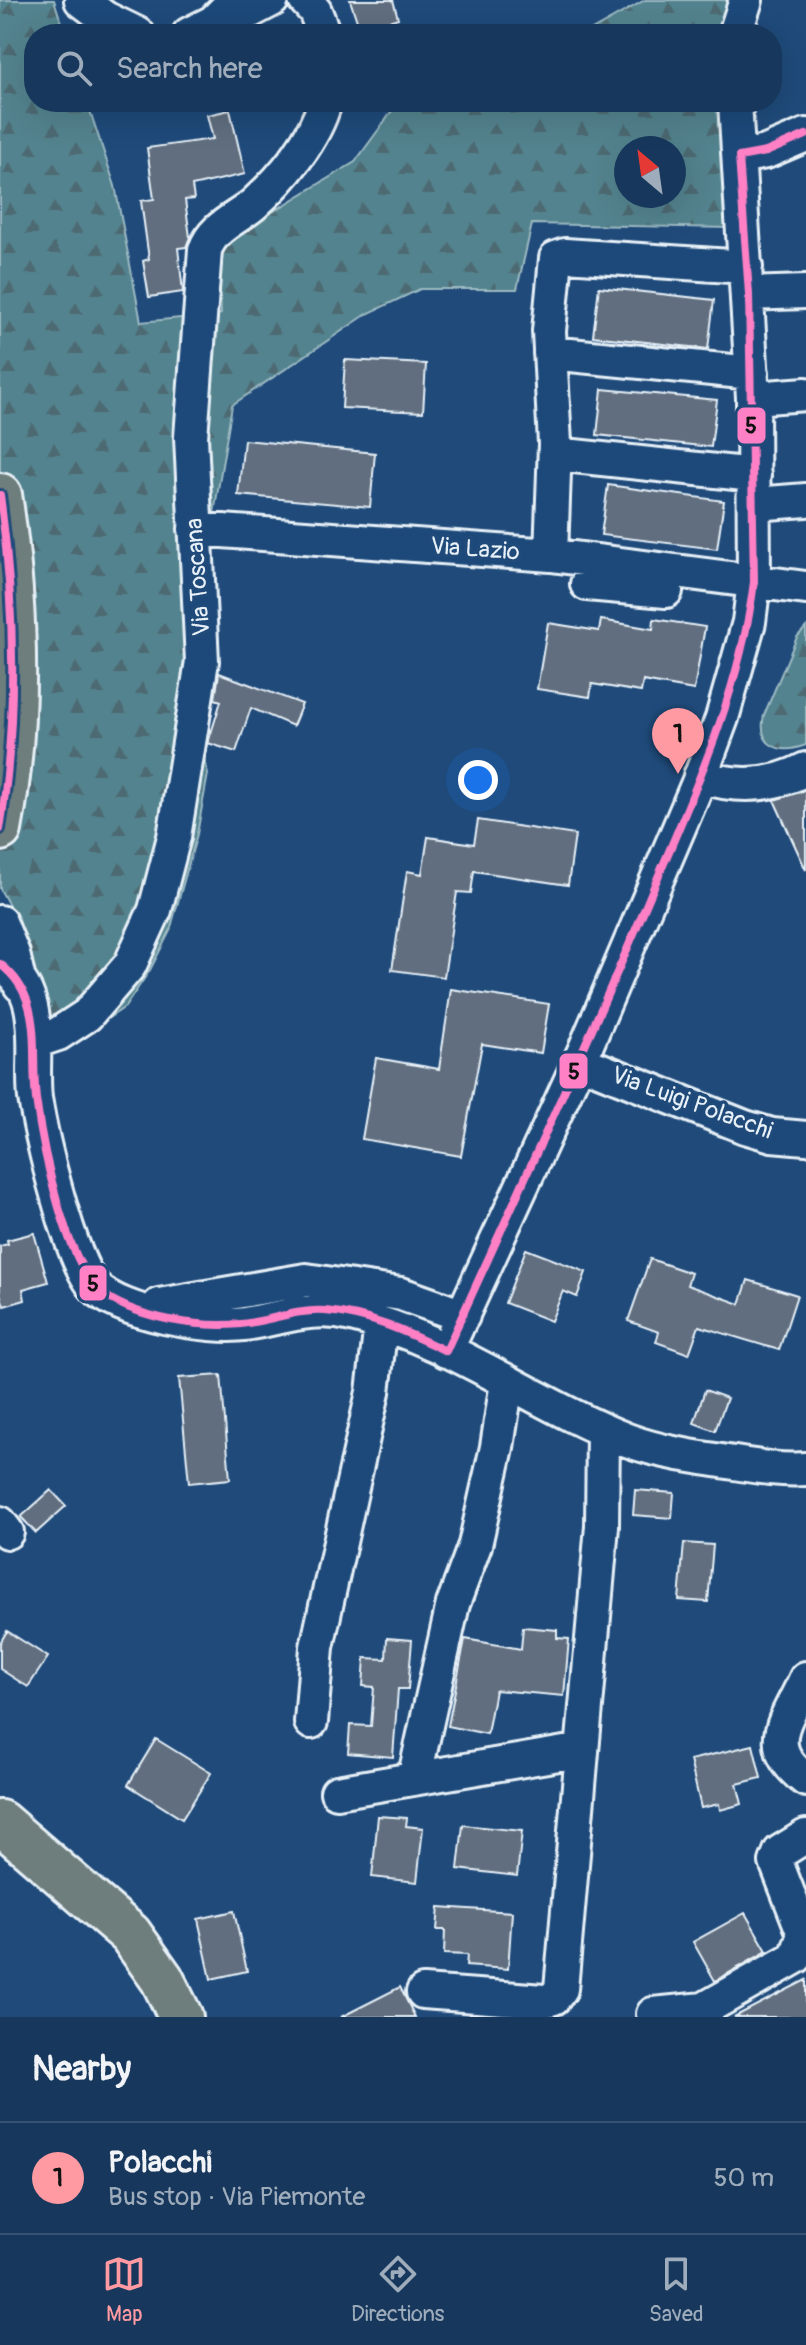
<!DOCTYPE html>
<meta charset="utf-8">
<style>
body{margin:0;font-family:Pangolin,sans-serif;background:#244365;color:#f1f3f6}
.compass{position:absolute;left:614px;top:136px;width:72px;height:72px;border-radius:50%;background:#17385c;box-shadow:0 8px 32px #0002;rotate:331deg}
.you{position:absolute;left:478px;top:780px;width:28px;height:28px;margin:-20px;border:6px solid #fff;border-radius:50%;background:#1a73e8;box-shadow:0 0 0 12px #1a73e833}
.badge{display:grid;place-items:center;width:52px;height:52px;border-radius:50%;background:#ff9aa2;color:#111;font-size:26px;font-weight:700}
.pin{position:absolute;translate:-50% -66px;filter:drop-shadow(0 2px 4px #0008)}
.pin::after{content:'';position:absolute;top:42px;width:28px;height:24px;background:inherit;clip-path:polygon(0 0,100% 0,50% 100%)}
.list{margin:0;padding:0;list-style:none}
h2{display:flex;justify-content:space-between;align-items:center;height:104px;margin:0;padding:0 32px;font-size:34px}
h2 small{font-size:26px;font-weight:400;color:#9eacbb}
.list li{display:grid;grid-template-columns:52px 1fr auto;gap:24px;align-items:center;box-sizing:border-box;height:112px;padding:0 32px;border-top:2px solid #365272}
.list b{display:block;font-size:30px;white-space:nowrap}
.list p{margin:0;font-size:26px;white-space:nowrap;color:#9eacbb}
.list em{font-size:26px;font-style:normal;color:#9eacbb}
.icon{flex:none;width:44px;height:44px;fill:none;stroke:currentColor;stroke-width:2;stroke-linecap:round;stroke-linejoin:round}
.map{position:relative;flex:none;width:806px;height:2017px;overflow:hidden}
.search{position:absolute;background:#17385c;box-shadow:0 8px 32px #0002;left:24px;right:24px;top:24px;height:88px;display:flex;align-items:center;gap:20px;box-sizing:border-box;padding:0 28px;border-radius:32px;color:#9eacbb;font-size:30px}
.sheet{height:216px;background:#17385c}
nav{display:flex;justify-content:space-around;align-items:center;box-sizing:border-box;height:112px;border-top:2px solid #365272;background:#17385c;font-size:22px;color:#9eacbb}
nav a{display:grid;justify-items:center;gap:4px}
nav .on{color:#ff9aa2}
.map>svg:first-child{display:block}
.forest{fill:url(#forest-firs);stroke:#9dbac3;stroke-width:2;fill-rule:evenodd}
.building{fill:#606e7f;stroke:#e8f1f8;stroke-width:2}
.lines{fill:none;stroke-linecap:round;stroke-linejoin:round}
.minor-casing{stroke:#e8f1f8;stroke-width:38}
.major-casing{stroke:#e8f1f8;stroke-width:48}
.minor{stroke:#1f4a7a;stroke-width:32}
.major{stroke:#6d7e7c;stroke-width:42}
.bus-1-casing{stroke:#1f4a7a;stroke-width:14}
.bus-1{stroke:#ff80c5;stroke-width:8}
.labels{text-anchor:middle;dominant-baseline:central;stroke-width:7;stroke-linejoin:round;paint-order:stroke}
.street-label{font-size:24px;fill:#e8f1f8;stroke:#1f4a7a}
.line-badge{stroke:#1f4a7a;stroke-width:3}
.pale-badge-label{font-size:22px;text-anchor:middle;font-weight:bold;fill:#111}
</style>
<div class="map">
<svg width="806" height="2017" viewBox="0 0 806 2017">
<defs>
<pattern id="forest-firs" width="22" height="20" patternUnits="userSpaceOnUse" patternTransform="scale(2)"><rect width="22" height="20" fill="#52838e"/><path d="M5 1l3.5 6h-7zM16 11l3.5 6h-7z" fill="#4d6b73"/></pattern>
</defs>
<rect width="100%" height="100%" fill="#1f4a7a"/>
<filter id="ink" filterUnits="userSpaceOnUse"><feTurbulence type="fractalNoise" baseFrequency=".0125" numOctaves="2"/><feDisplacementMap in="SourceGraphic" scale="16" xChannelSelector="R" yChannelSelector="G"/><feConvolveMatrix kernelMatrix="1 2 1 2 8 2 1 2 1" color-interpolation-filters="sRGB"/></filter>
<g filter="url(#ink)">
<path class="forest" d="M0 0H54L65 34H34V102H87L115 186 141 322 221 314 218 245 355 162 398 103 720 102 729 228 532 224 517 289H420L367 314 232 405 185 688 208 774 197 834 170 931 150 970 125 1007 85 1034 53 1022 17 920 0 889ZM626 148H674V196H626Z
M645 0H731L720 34H585Z
M806 627V745C780 755 757 747 764 715L797 637Z"/>
<path class="building" d="M350 0H393L398 18 360 30Z
M230 110 245 174 192 186 194 199 185 200 190 237 186 247 178 248 183 292 149 297 143 261 149 259 141 201 154 199 147 148 213 139 207 115Z
M599 287 714 300 708 349 593 336Z
M345 360 426 364 423 412 342 408Z
M602 389 717 400 711 447 597 435Z
M244 440 375 453 370 507 238 495Z
M608 485 724 501 717 549 601 535Z
M654 619 705 627 694 690 643 681 641 692 592 684 590 697 537 689 548 623 599 631 601 620 653 629Z
M219 673 302 704 293 726 251 708 236 752 208 743 221 701 215 699Z
M806 790V870L774 800Z
M478 820 575 835 568 885 474 871 471 893 457 892 444 977 392 970 407 871 422 874 428 837 474 844Z
M451 989 549 1004 541 1053 482 1044 461 1156 362 1139 376 1058 439 1069Z
M34 1233 48 1282 23 1289 25 1300 4 1306 0 1293V1246L8 1244 7 1240Z
M526 1249 586 1272 577 1297 563 1291 551 1321 505 1303Z
M650 1259 691 1273 687 1285 740 1304 748 1280 797 1295 779 1350 699 1326 689 1354 656 1342 659 1332 628 1321Z
M221 1375 230 1479 189 1483 179 1378Z
M705 1390 727 1398 715 1431 694 1423Z
M51 1490 66 1506 36 1533 21 1517Z
M635 1490 674 1493 672 1518 633 1515Z
M684 1543 713 1545 708 1602 679 1600Z
M523 1627 557 1630V1638L569 1639 564 1696 495 1690 487 1734 448 1726 465 1639 521 1649Z
M7 1631 48 1657 28 1687 0 1669V1643Z
M387 1638 412 1640 408 1689H398L393 1757 348 1753 350 1725 371 1726 374 1687 363 1686 365 1658 386 1659Z
M156 1739 211 1773 182 1819 128 1785Z
M753 1745 761 1778 737 1784 742 1804 720 1810 719 1804 701 1808 690 1760Z
M378 1816 407 1818 406 1826 423 1828 417 1882 372 1877Z
M463 1825 522 1831 517 1876 458 1869Z
M439 1907 512 1912 508 1969 466 1966 467 1955 444 1954 445 1930H437Z
M234 1911 247 1971 211 1979 198 1919Z
M745 1913 767 1951 715 1981 693 1942Z
M806 1980V2017H734Z
M400 1987 415 2017H341Z"/>
<g class="lines">
<defs>
<path id="minor" d="M81 0 105 18 138 34
M305 0 315 11 324 34
M217 20 230 22 272 0
M189 34 213 22 231 4
M735 34 746 0
M739 157 766 152 806 135
M749 294 806 292
M550 353 752 373
M753 398 806 394
M555 454 754 475
M755 504 806 500
M195 529 551 555 806 588
M551 555 555 444 549 331 556 258 565 255 746 267
M587 584 666 591
M700 776C736 788 772 787 806 769
M0 922 13 954 20 985
M0 964C48 989 30 1056 35 1098 41 1136 70 1262 95 1287 121 1314 210 1329 245 1324 283 1318 313 1305 352 1315 451 1339 534 1404 627 1440 659 1452 694 1457 728 1462 753 1466 780 1471 806 1469
M37 1041 58 1034 87 1015 130 965 155 910 174 837 202 661 191 437 205 250C213 226 237 219 254 204 283 178 315 139 325 102
M579 1061 745 1127 772 1135 806 1138
M159 1305 306 1280 401 1294 463 1316
M446 1351 585 1049 698 783 722 718 749 622 754 582 753 398 735 102
M0 1523 7 1532
M806 1678C787 1721 760 1745 806 1780
M311 1722 317 1647 373 1392 381 1324
M417 1766 453 1604 475 1545 497 1447 507 1382
M337 1792 582 1750
M423 1992 544 2001 554 1998 561 1989 602 1526 603 1430
M653 2014 704 2009 796 1957 804 1934 776 1862 780 1852 806 1836"/>
<path id="major" d="M0 495C17 606 21 718 0 829
M0 1822 130 1934 162 1979 181 2017"/>
</defs>
<use href="#minor" class="minor-casing"/>
<use href="#major" class="major-casing"/>
<use href="#minor" class="minor"/>
<use href="#major" class="major"/>
<defs>
<path id="bus-1" d="M0 495C15 607 18 717 0 829
M0 964C45 998 30 1049 36 1099 42 1145 66 1270 106 1296 142 1319 199 1328 241 1324 270 1321 296 1309 325 1311 368 1314 408 1333 446 1351 514 1202 583 1054 647 903 691 799 740 695 754 582L749 294 739 157 766 152 806 135"/>
</defs>
<use href="#bus-1" class="bus-1-casing"/>
<use href="#bus-1" class="bus-1"/>
</g>
</g>
<g class="labels">
<g class="street-label">
<text transform="translate(475 549) rotate(4)">Via Lazio</text>
<text transform="translate(198 577) rotate(-94)">Via Toscana</text>
<text transform="translate(692 1103) rotate(20)">Via Luigi Polacchi</text>
</g>
</g>
<g class="line-badge">
<rect x="736" y="406" width="31" height="39" rx="8" fill="#ff80c5"/>
<rect x="558" y="1052" width="31" height="38" rx="8" fill="#ff80c5"/>
<rect x="78" y="1264" width="30" height="38" rx="8" fill="#ff80c5"/>
</g>
<g class="pale-badge-label">
<text x="751" y="433">5</text>
<text x="574" y="1079">5</text>
<text x="93" y="1291">5</text>
</g>
</svg>
<svg class="compass" viewBox="-18 -18 36 36"><path d="M0-13l5 13h-10z" fill="#e53935"/><path d="M0 13l5-13h-10z" fill="#9eacbb"/></svg>
<div class="you"></div>
<div class="pin badge" style="left:678px;top:774px">1</div>
<div class="search"><svg class="icon" aria-label="search" viewBox="0 0 24 24"><circle cx="10" cy="10" r="6"/><path d="M15 15l6 6"/></svg>Search here</div>
</div>
<section class="sheet">
<h2>Nearby<small></small></h2>
<ul class="list">
<li><span class="badge">1</span><div><b>Polacchi</b><p>Bus stop · Via Piemonte</p></div><em>50 m</em></li>
</ul>
</section>
<nav>
<a class="on"><svg class="icon" aria-label="map" viewBox="0 0 24 24"><path d="M3 6l6-2 6 2 6-2v14l-6 2-6-2-6 2zM9 4v14M15 6v14"/></svg>Map</a>
<a><svg class="icon" aria-label="directions" viewBox="0 0 24 24"><path d="M12 3l9 9-9 9-9-9zM9 14v-3h6M13 9l2 2-2 2"/></svg>Directions</a>
<a><svg class="icon" aria-label="saved" viewBox="0 0 24 24"><path d="M7 4h10v16l-5-4-5 4z"/></svg>Saved</a>
</nav>
